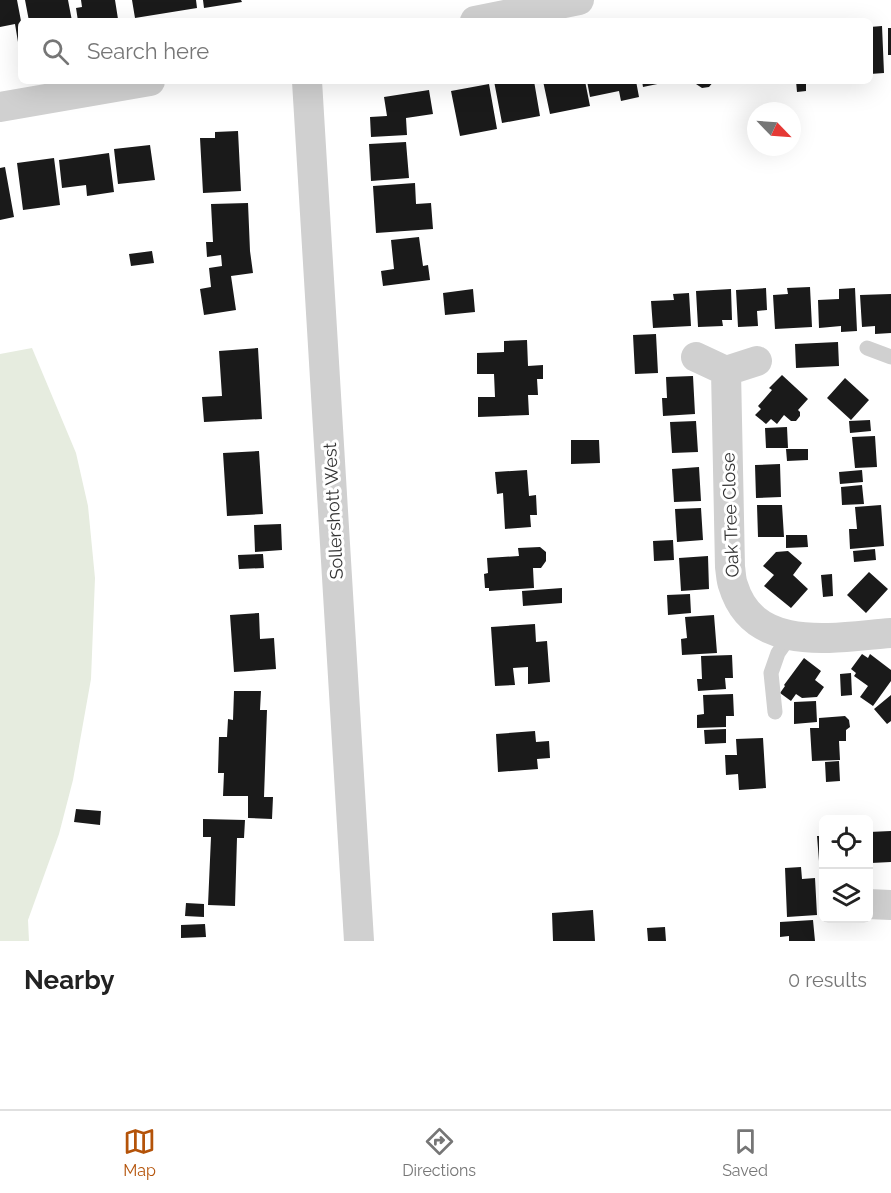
<!DOCTYPE html>
<style>
body{margin:0;font-family:Raleway,sans-serif;background:#f2f2f2;color:#222}
.controls{position:absolute;right:18px;bottom:18px;display:grid;overflow:hidden;border-radius:9px;box-shadow:0 6px 24px #0002}
.controls button{width:54px;height:54px;display:grid;place-items:center;padding:0;border:0;border-bottom:2px solid #e0e0e0;background:#fff;color:#222;font:30px sans-serif}
.compass{position:absolute;left:747px;top:102px;width:54px;height:54px;border-radius:50%;background:#fff;box-shadow:0 6px 24px #0002;rotate:115deg}
.list{margin:0;padding:0;list-style:none}
h2{display:flex;justify-content:space-between;align-items:center;height:78px;margin:0;padding:0 24px;font-size:26px}
h2 small{font-size:20px;font-weight:400;color:#767676}
.icon{flex:none;width:33px;height:33px;fill:none;stroke:currentColor;stroke-width:2;stroke-linecap:round;stroke-linejoin:round}
.map{position:relative;flex:none;width:891px;height:941px;overflow:hidden}
.search{position:absolute;background:#fff;box-shadow:0 6px 24px #0002;left:18px;right:18px;top:18px;height:66px;display:flex;align-items:center;gap:15px;box-sizing:border-box;padding:0 21px;border-radius:9px;color:#767676;font-size:22px}
.sheet{height:168px;background:#fff}
nav{display:flex;justify-content:space-around;align-items:center;box-sizing:border-box;height:84px;border-top:2px solid #e0e0e0;background:#fff;font-size:16px;color:#767676}
nav a{display:grid;justify-items:center;gap:3px}
nav .on{color:#b45309}
.map>svg:first-child{display:block}
.green{fill:#e6ecdf}
.building{fill:#1a1a1a}
.lines{fill:none;stroke-linecap:round;stroke-linejoin:round}
.service{stroke:#d0d0d0;stroke-width:15}
.minor{stroke:#d0d0d0;stroke-width:30}
.labels{text-anchor:middle;dominant-baseline:central;stroke-width:6;stroke-linejoin:round;paint-order:stroke}
.street-label{font-size:18px;fill:#333;stroke:#fff}
</style>
<div class="map">
<svg width="891" height="941" viewBox="0 0 891 941">
<rect width="100%" height="100%" fill="#fff"/>
<path class="green" d="M32 348 76 453 88 506 95 578 91 679 73 780 59 834 28 920 29 941H0V354Z"/>
<path class="building" d="M0 0H17L21 21V42H18L15 24 0 27Z
M25 0H68L72 21H39V19L29 21Z
M81 0H115L118 19 109 21H78L76 8 82 7Z
M132 0H196L197 8 135 18Z
M203 0H241L242 2 204 8Z
M882 26 884 73 870 74V27Z
M888 28H891V55H888Z
M494 81H534L540 116 502 123Z
M543 81H585L590 106 550 114Z
M587 81H636L639 97 621 101 619 91 590 97Z
M642 81H667V82L643 87Z
M696 81H714L709 87 702 88 696 84Z
M796 81H806V91L797 92Z
M489 84 497 129 460 136 451 91Z
M429 90 433 114 406 118 407 135 371 137 370 117 387 116 384 97Z
M238 131 241 191 203 193 200 138H215V132Z
M406 142 409 178 371 181 369 144Z
M150 145 155 180 118 184 114 149Z
M109 153 114 192 87 196 86 185 62 188 59 160Z
M54 158 60 205 23 210 17 163Z
M5 167 14 217 0 220V168Z
M415 183 416 204 431 203 433 229 376 233 373 186Z
M248 203 250 251 253 273 231 276 236 310 204 315 200 289 211 287 209 268 222 266 221 255 207 257 206 242H213L211 204Z
M419 237 423 266 428 265 430 280 383 286 381 271 394 269 391 240Z
M152 251 154 263 131 266 129 254Z
M810 287 812 327 775 329 773 295 788 294 787 288Z
M766 288 767 310 757 311 758 326 738 327 736 290Z
M855 288 857 331 841 332V326L819 328 818 300 839 299V289Z
M473 289 475 312 445 315 443 293Z
M731 289 732 320H722L723 326 698 327 696 291Z
M689 293 691 326 653 328 651 301 674 300 673 294Z
M891 294V333L875 334V326L862 327 860 295Z
M656 334 658 373 635 374 633 335Z
M527 340 528 366 543 365V379H537L538 395H528L529 415 478 417V397H495L494 374H477V353L504 352V341Z
M838 342 839 366 796 368 795 344Z
M258 348 262 419 204 422 202 397 222 396 219 351Z
M782 375 808 399 798 410 800 412V416L796 421H791L784 415 777 424 771 419 766 424 755 415 761 409 758 406 772 390 769 388Z
M693 376 695 414 663 416 662 398H667L666 377Z
M845 378 869 400 851 420 827 398Z
M870 420 871 431 850 433 849 421Z
M696 421 698 452 672 453 670 422Z
M787 427 788 448H766L765 428Z
M875 436 877 467 855 468 852 437Z
M571 440H599L600 463 571 464Z
M786 449H808V460L787 461Z
M259 451 263 514 227 516 223 453Z
M780 464 781 497 756 498 755 465Z
M699 467 701 501 674 502 672 469Z
M527 470 529 496 536 495 537 515H530L531 527 505 529 503 493 497 494 495 472Z
M862 470 863 482 840 484 839 472Z
M862 485 864 504 842 505 841 487Z
M757 505H782L784 537H758Z
M881 505 884 546 850 549 849 529H857L855 507Z
M701 508 703 540 677 542 675 509Z
M281 524 282 550 255 552 254 525Z
M786 535H807L808 547 786 548Z
M673 540 674 560 654 561 653 541Z
M540 547 546 552V561L541 568H533L534 588 489 591V588H485L484 574 488 573 487 558 519 556 518 548Z
M875 549 876 560 854 562 853 551Z
M788 551 802 563 793 575 808 589 791 608 764 586 774 575 763 566 776 552Z
M263 554 264 568 239 569 238 555Z
M708 556 709 589 681 591 679 558Z
M869 572 888 589 866 613 847 595Z
M832 574 833 596 823 597 821 575Z
M562 588V603L523 606 522 591Z
M690 594 691 613 668 615 667 595Z
M259 613 260 639 274 638 276 669 234 672 230 615Z
M714 615 717 653 682 655 681 639 687 638 685 617Z
M535 624 536 642 547 641 550 682 528 684V667L513 668 515 685 495 686 491 627Z
M862 654 868 658 870 654 891 670V681L873 706 860 697 868 686 854 676 856 673 851 669Z
M732 655 733 678H725L726 689 698 691 697 679H702L701 656Z
M804 658 821 671 815 680 824 687 817 697 802 698 796 694 791 701 780 693 785 686 784 685Z
M851 673 852 695 841 696 840 674Z
M234 691H261L260 710H267L264 797H273L272 819 248 818V796H223L224 773H218L219 737H227L228 719 233 720Z
M733 694 734 716H726V727L697 728V715L704 714 703 695Z
M891 695V721L887 724 874 709Z
M816 701 817 722 794 724V702Z
M845 716 849 720 850 727 846 730V741H839L840 760 812 761 810 728H819V718Z
M726 729V743L705 744 704 730Z
M535 731 536 742 549 741 550 758 537 759 538 769 498 772 496 734Z
M763 738 766 788 739 790 738 774 726 775 725 755H737L736 739Z
M839 761 840 781 826 782 825 762Z
M76 809 101 811 100 825 74 822Z
M203 819 245 820 244 838H237L235 906 208 905 211 837H203Z
M891 831V862L871 863 869 832Z
M817 836H824V861H819Z
M801 867 802 879 815 878 817 915 787 917 785 868Z
M186 903 204 904V917L185 916Z
M593 910 595 941H553L552 913Z
M813 920 815 941H789V936L780 937V922Z
M205 924 206 937 181 938V925Z
M665 927 666 941H648L647 928Z"/>
<g class="lines">
<path class="service" d="M867 348 891 357
M775 712 771 673 778 653 790 636"/>
<path class="minor" d="M475 21 579 0
M307 81 359 941
M0 107 150 81
M696 357 726 371 757 361
M726 371 730 567C731 573 731 580 733 585 754 655 836 637 891 633
M868 904 891 905"/>
</g>
<g class="labels">
<g class="street-label">
<text transform="translate(333 511) rotate(-93)">Sollershott West</text>
<text transform="translate(730 515) rotate(-92)">Oak Tree Close</text>
</g>
</g>
</svg>
<div class="controls">
<button><svg class="icon" aria-label="locate" viewBox="0 0 24 24"><circle cx="12" cy="12" r="6"/><path d="M12 2v4M12 18v4M2 12h4M18 12h4"/></svg></button>
<button><svg class="icon" aria-label="layers" viewBox="0 0 24 24"><path d="M12 4l9 5-9 5-9-5zM3 14l9 5 9-5"/></svg></button>
</div>
<svg class="compass" viewBox="-18 -18 36 36"><path d="M0-13l5 13h-10z" fill="#e53935"/><path d="M0 13l5-13h-10z" fill="#767676"/></svg>
<div class="search"><svg class="icon" aria-label="search" viewBox="0 0 24 24"><circle cx="10" cy="10" r="6"/><path d="M15 15l6 6"/></svg>Search here</div>
</div>
<section class="sheet">
<h2>Nearby<small>0 results</small></h2>
<ul class="list">
</ul>
</section>
<nav>
<a class="on"><svg class="icon" aria-label="map" viewBox="0 0 24 24"><path d="M3 6l6-2 6 2 6-2v14l-6 2-6-2-6 2zM9 4v14M15 6v14"/></svg>Map</a>
<a><svg class="icon" aria-label="directions" viewBox="0 0 24 24"><path d="M12 3l9 9-9 9-9-9zM9 14v-3h6M13 9l2 2-2 2"/></svg>Directions</a>
<a><svg class="icon" aria-label="saved" viewBox="0 0 24 24"><path d="M7 4h10v16l-5-4-5 4z"/></svg>Saved</a>
</nav>
